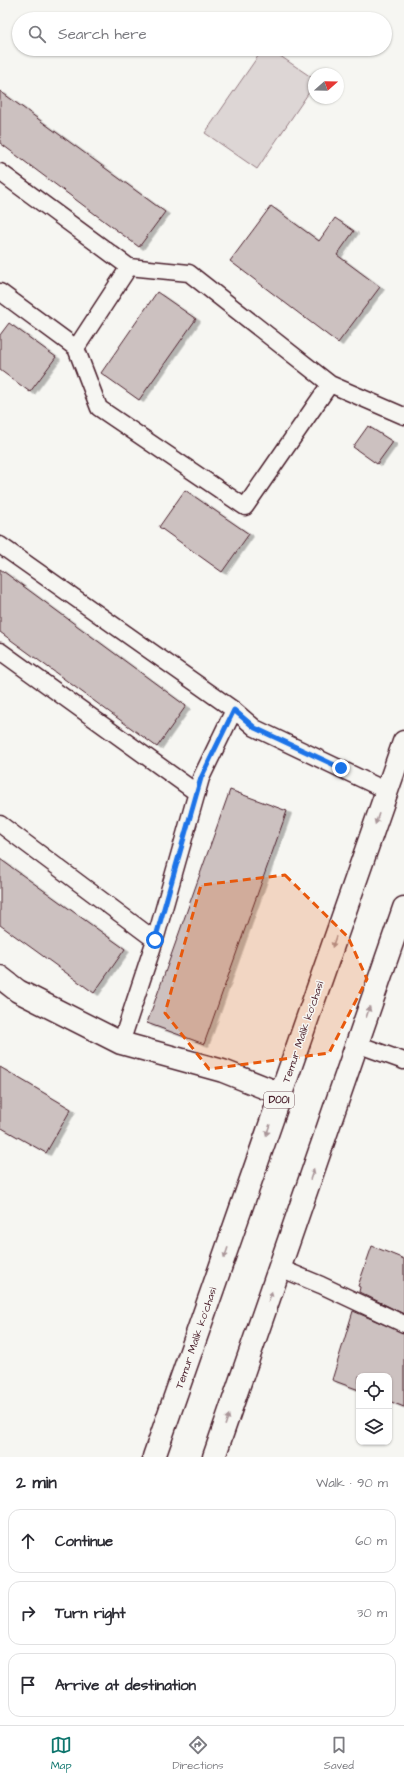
<!DOCTYPE html>
<meta charset="utf-8">
<style>
body{margin:0;font-family:"Architects Daughter",sans-serif;background:#f2f2f3;color:#2b2b33}
.controls{position:absolute;right:12px;bottom:12px;display:grid;overflow:hidden;border-radius:8px;box-shadow:0 1px 3px #0004}
.controls button{width:36px;height:36px;display:grid;place-items:center;padding:0;border:0;border-bottom:1px solid #e1e1e2;background:#fff;color:#2b2b33;font:20px sans-serif}
.compass{position:absolute;left:308px;top:68px;width:36px;height:36px;border-radius:50%;background:#fff;box-shadow:0 1px 3px #0004;rotate:70deg}
.stop{position:absolute;width:12px;height:12px;margin:-9px;border:3px solid #1a73e8;border-radius:50%;background:#fff}
.stop.end{background:#1a73e8;border-color:#fff;box-shadow:0 1px 4px #0008}
.list{margin:0;padding:0;list-style:none}
h2{display:flex;justify-content:space-between;align-items:center;height:52px;margin:0;padding:0 16px;font-size:17px}
h2 small{font-size:13px;font-weight:400;color:#7c7c81}
.list li{display:grid;grid-template-columns:26px 1fr auto;gap:12px;align-items:center;box-sizing:border-box;height:64px;margin:0 8px 8px;padding:0 8px;border:1px solid #e1e1e2;border-radius:12px}
.list b{display:block;font-size:15px;white-space:nowrap}
.list em{font-size:13px;font-style:normal;color:#7c7c81}
.icon{flex:none;width:22px;height:22px;fill:none;stroke:currentColor;stroke-width:2;stroke-linecap:round;stroke-linejoin:round}
.map{position:relative;flex:none;width:404px;height:1457px;overflow:hidden}
.search{position:absolute;background:#fff;box-shadow:0 1px 3px #0004;left:12px;right:12px;top:12px;height:44px;display:flex;align-items:center;gap:10px;box-sizing:border-box;padding:0 14px;border-radius:22px;color:#7c7c81;font-size:15px}
.sheet{height:268px;background:#fff}
nav{display:flex;justify-content:space-around;align-items:center;box-sizing:border-box;height:56px;border-top:1px solid #e1e1e2;background:#fff;font-size:11px;color:#7c7c81}
nav a{display:grid;justify-items:center;gap:2px}
nav .on{color:#0f766e}
.map>svg:first-child{display:block}
.green{fill:#ddd6d5;stroke:#947a80}
.building{fill:#ccc1c0;stroke:#4a1f2b;filter:url(#shadow)}
.lines{fill:none;stroke-linecap:round;stroke-linejoin:round}
.service-casing{stroke:#4a1f2b;stroke-width:19}
.minor-casing{stroke:#4a1f2b;stroke-width:25}
.trunk-casing{stroke:#4a1f2b;stroke-width:25}
.service{stroke:#f6f6f2;stroke-width:16}
.minor{stroke:#f6f6f2;stroke-width:22}
.trunk{stroke:#f6f6f2;stroke-width:22}
.oneway{fill:#a99598}
.route{stroke:#1a73e8;stroke-width:5}
.marked{fill:#e8590c;fill-opacity:0.2;stroke:#e8590c;stroke-width:3;stroke-dasharray:8 5;stroke-linejoin:round}
.labels{text-anchor:middle;dominant-baseline:central;stroke-width:3;stroke-linejoin:round;paint-order:stroke}
.shield{fill:#f6f6f2;stroke:#7e6067;stroke-width:1}
.shield-label{font-size:10px;font-weight:bold;fill:#4a1f2b}
.street-label{font-size:11px;fill:#4a1f2b;stroke:#f6f6f2}
</style>
<div class="map">
<svg width="404" height="1457" viewBox="0 0 404 1457">
<defs>
<filter id="shadow"><feDropShadow dx="4.5" dy="2.5" stdDeviation="0" flood-color="#0004"/></filter>
</defs>
<rect width="100%" height="100%" fill="#f6f6f2"/>
<filter id="ink" filterUnits="userSpaceOnUse"><feTurbulence type="fractalNoise" baseFrequency=".025" numOctaves="2"/><feDisplacementMap in="SourceGraphic" scale="8" xChannelSelector="R" yChannelSelector="G"/><feConvolveMatrix kernelMatrix="1 2 1 2 8 2 1 2 1" color-interpolation-filters="sRGB"/></filter>
<g filter="url(#ink)">
<path class="green" d="M263 49H270L314 79V85L257 169 205 133Z"/>
<path class="building" d="M0 91 165 212 139 247 0 143Z
M271 206 319 241 335 218 354 231 337 255 380 287 338 343 230 261Z
M157 292 196 319 139 400 101 373Z
M9 323 56 357 30 392 0 370V335Z
M368 426 393 442 377 464 353 447Z
M185 490 249 534 222 572 159 527Z
M0 569 186 706 157 747 0 632Z
M230 790 287 811 204 1044 147 1023Z
M0 859 125 949 94 993 0 925Z
M0 1067 71 1109 46 1153 0 1127Z
M372 1246 404 1259V1314L359 1292 360 1287 358 1286Z
M353 1311 404 1333V1407L389 1401V1376H359V1390L332 1380Z"/>
<g class="lines">
<defs>
<path id="service" d="M0 172 129 267 189 273 330 384 404 416
M0 292 76 348 99 408 245 507 330 384
M76 348 129 267
M0 545 234 710 255 728 387 791
M0 651 197 793
M0 824 155 940
M121 1043 155 940 201 778 234 710
M357 1044 404 1061
M280 1268 321 1285 404 1324"/>
<path id="minor" d="M0 977 18 991 121 1043 223 1071 281 1094"/>
<path id="trunk" d="M154 1457 404 742
M214 1457 404 908"/>
</defs>
<use href="#service" class="service-casing"/>
<use href="#minor" class="minor-casing"/>
<use href="#trunk" class="trunk-casing"/>
<use href="#service" class="service"/>
<use href="#minor" class="minor"/>
<use href="#trunk" class="trunk"/>
</g>
<defs><path id="oneway-solid" d="M-6-.8H1V-3.2L6.5 0L1 3.2V.8H-6Z"/></defs>
<g class="oneway">
<use href="#oneway-solid" transform="translate(377 819) rotate(109)"/>
<use href="#oneway-solid" transform="translate(334 942) rotate(109)"/>
<use href="#oneway-solid" transform="translate(368 1012) rotate(-71)"/>
<use href="#oneway-solid" transform="translate(268 1130) rotate(109)"/>
<use href="#oneway-solid" transform="translate(312 1174) rotate(-71)"/>
<use href="#oneway-solid" transform="translate(226 1253) rotate(109)"/>
<use href="#oneway-solid" transform="translate(270 1297) rotate(-71)"/>
<use href="#oneway-solid" transform="translate(227 1420) rotate(-71)"/>
</g>
</g>
<g class="lines" filter="url(#ink)">
<path class="route" d="M155 940 201 778 234 710 255 728 341 768"/>
</g>
<path class="marked" d="M285 875 348 937 367 979 329 1053 209 1069 165 1013 201 885Z"/>
<g class="labels">
<rect class="shield" x="264" y="1092" width="30" height="16" rx="3"/>
<g class="shield-label">
<text x="279" y="1100">D001</text>
</g>
<g class="street-label">
<text transform="translate(303 1032) rotate(-71)">Temur Malik ko'chasi</text>
<text transform="translate(196 1338) rotate(-71)">Temur Malik ko'chasi</text>
</g>
</g>
</svg>
<div class="controls">
<button><svg class="icon" aria-label="locate" viewBox="0 0 24 24"><circle cx="12" cy="12" r="6"/><path d="M12 2v4M12 18v4M2 12h4M18 12h4"/></svg></button>
<button><svg class="icon" aria-label="layers" viewBox="0 0 24 24"><path d="M12 4l9 5-9 5-9-5zM3 14l9 5 9-5"/></svg></button>
</div>
<svg class="compass" viewBox="-18 -18 36 36"><path d="M0-13l5 13h-10z" fill="#e53935"/><path d="M0 13l5-13h-10z" fill="#7c7c81"/></svg>
<div class="stop" style="left:155px;top:940px"></div>
<div class="stop end" style="left:341px;top:768px"></div>
<div class="search"><svg class="icon" aria-label="search" viewBox="0 0 24 24"><circle cx="10" cy="10" r="6"/><path d="M15 15l6 6"/></svg>Search here</div>
</div>
<section class="sheet">
<h2>2 min<small>Walk · 90 m</small></h2>
<ul class="list">
<li><svg class="icon" aria-label="ahead" viewBox="0 0 24 24"><path d="M12 20V5M6 11l6-6 6 6"/></svg><div><b>Continue</b></div><em>60 m</em></li>
<li><svg class="icon" aria-label="right" viewBox="0 0 24 24"><path d="M7 20v-9h11M14 6l5 5-5 5"/></svg><div><b>Turn right</b></div><em>30 m</em></li>
<li><svg class="icon" aria-label="arrive" viewBox="0 0 24 24"><path d="M6 21V4h12l-3 4 3 4H6"/></svg><div><b>Arrive at destination</b></div></li>
</ul>
</section>
<nav>
<a class="on"><svg class="icon" aria-label="map" viewBox="0 0 24 24"><path d="M3 6l6-2 6 2 6-2v14l-6 2-6-2-6 2zM9 4v14M15 6v14"/></svg>Map</a>
<a><svg class="icon" aria-label="directions" viewBox="0 0 24 24"><path d="M12 3l9 9-9 9-9-9zM9 14v-3h6M13 9l2 2-2 2"/></svg>Directions</a>
<a><svg class="icon" aria-label="saved" viewBox="0 0 24 24"><path d="M7 4h10v16l-5-4-5 4z"/></svg>Saved</a>
</nav>
